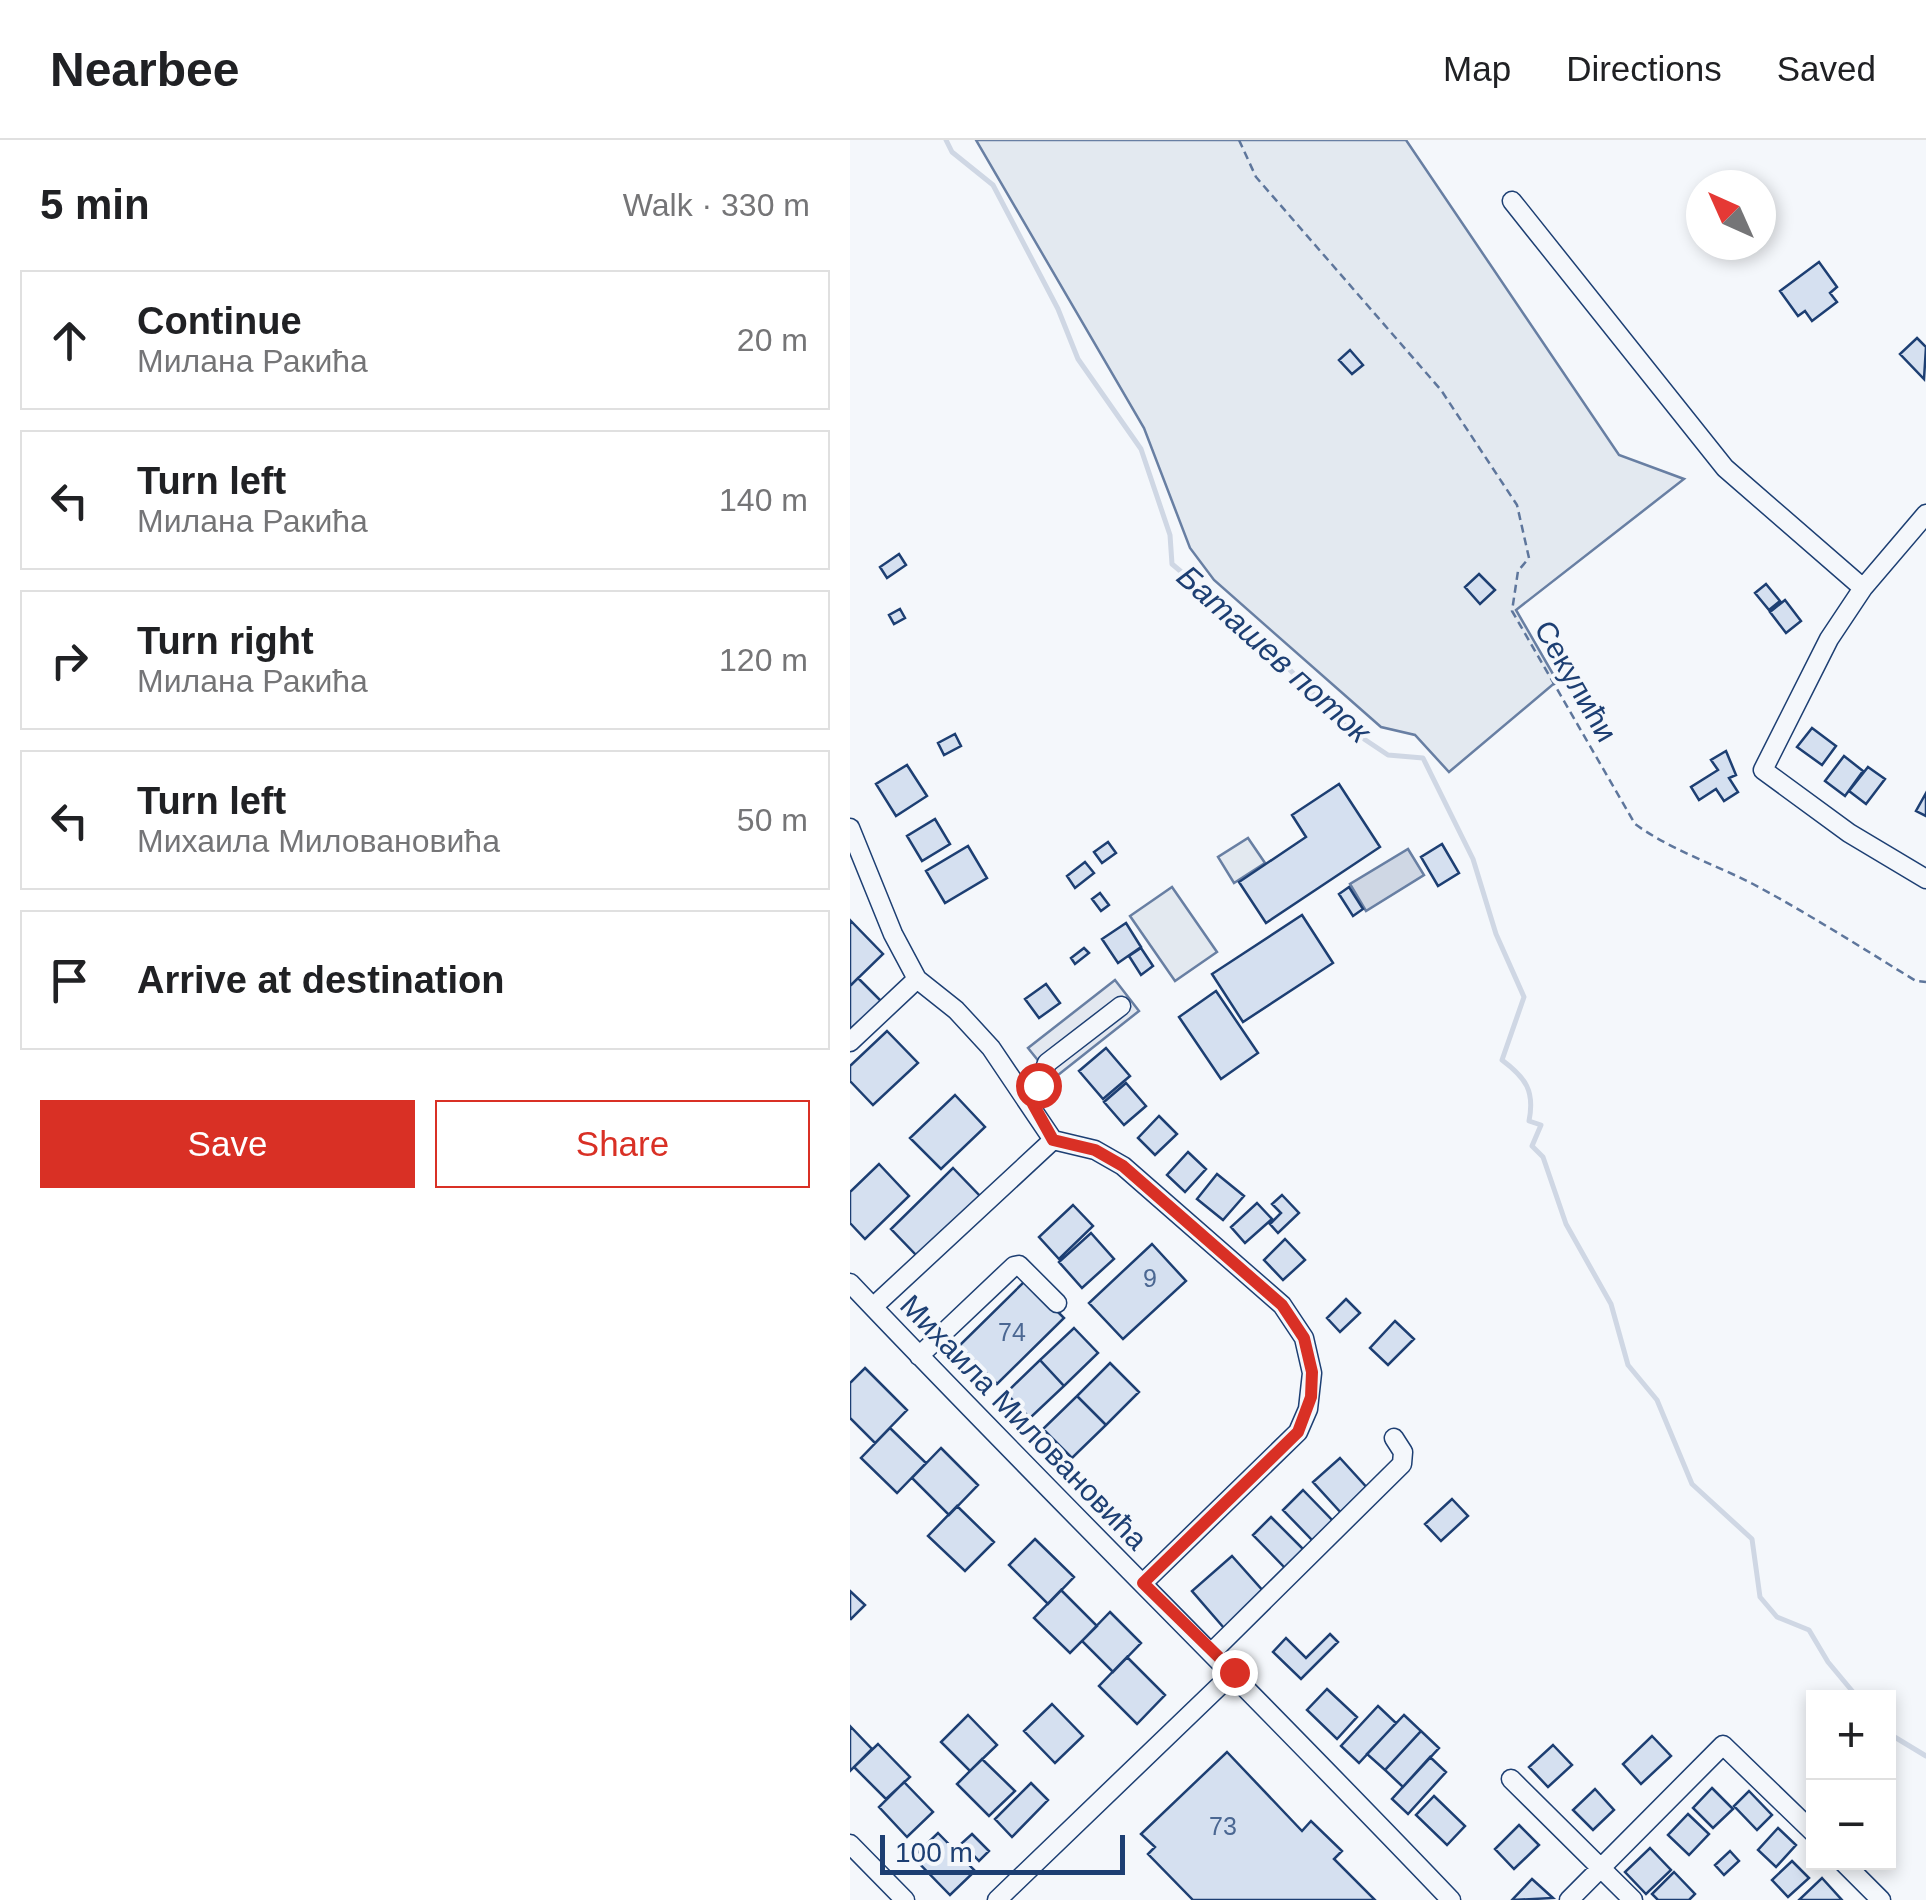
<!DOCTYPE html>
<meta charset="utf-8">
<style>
body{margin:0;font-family:Arial,sans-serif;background:#f2f2f2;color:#202124}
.controls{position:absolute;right:30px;bottom:30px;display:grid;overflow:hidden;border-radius:0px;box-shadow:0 5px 15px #0003}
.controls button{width:90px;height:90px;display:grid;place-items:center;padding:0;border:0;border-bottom:2px solid #e0e0e0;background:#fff;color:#202124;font:50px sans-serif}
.compass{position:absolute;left:836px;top:30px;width:90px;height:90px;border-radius:50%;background:#fff;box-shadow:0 5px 15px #0003;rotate:315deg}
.scale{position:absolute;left:30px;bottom:25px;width:245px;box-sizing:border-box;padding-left:10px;border:5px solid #1d3f73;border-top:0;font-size:28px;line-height:35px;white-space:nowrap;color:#1d3f73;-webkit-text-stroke:8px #f4f7fb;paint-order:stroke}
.stop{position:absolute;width:30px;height:30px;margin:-22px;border:8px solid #d93025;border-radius:50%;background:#fff}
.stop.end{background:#d93025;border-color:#fff;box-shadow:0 2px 10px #0008}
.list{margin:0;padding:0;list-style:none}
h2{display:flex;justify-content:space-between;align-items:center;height:130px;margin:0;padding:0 40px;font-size:42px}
h2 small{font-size:32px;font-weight:400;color:#757577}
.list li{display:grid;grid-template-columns:65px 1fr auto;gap:30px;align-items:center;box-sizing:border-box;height:140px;margin:0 20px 20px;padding:0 20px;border:2px solid #e0e0e0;border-radius:0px}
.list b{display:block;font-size:38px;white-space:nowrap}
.list p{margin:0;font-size:32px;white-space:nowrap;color:#757577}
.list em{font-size:32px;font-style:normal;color:#757577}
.actions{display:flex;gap:20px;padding:30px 40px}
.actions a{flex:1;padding:22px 0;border:2px solid #d93025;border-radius:0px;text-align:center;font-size:35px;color:#d93025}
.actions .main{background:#d93025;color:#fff}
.icon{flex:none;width:55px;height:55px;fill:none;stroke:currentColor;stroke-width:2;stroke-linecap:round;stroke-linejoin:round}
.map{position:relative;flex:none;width:1076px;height:1760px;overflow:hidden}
header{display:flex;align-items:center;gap:60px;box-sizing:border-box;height:140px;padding:0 50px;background:#fff;border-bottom:2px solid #e0e0e0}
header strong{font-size:48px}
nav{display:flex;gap:55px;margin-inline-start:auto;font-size:35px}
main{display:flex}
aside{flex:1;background:#fff}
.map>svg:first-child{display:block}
.green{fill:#e3e9f0;stroke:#687fa3;stroke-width:2.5}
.parking{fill:#e3e8f0;stroke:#687fa3;stroke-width:2.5}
.water{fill:#cfd7e4;stroke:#687fa3;stroke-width:2.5}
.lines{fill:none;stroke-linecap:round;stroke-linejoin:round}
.stream{stroke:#cfd7e4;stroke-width:5}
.building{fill:#d5e0f0;stroke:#1d3f73;stroke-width:2.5}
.minor-casing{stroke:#1d3f73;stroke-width:21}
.path{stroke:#5e769c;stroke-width:2.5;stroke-dasharray:8 5;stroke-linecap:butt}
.minor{stroke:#f4f7fb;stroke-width:18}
.route{stroke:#d93025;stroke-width:12}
.labels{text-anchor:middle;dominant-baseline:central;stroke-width:8;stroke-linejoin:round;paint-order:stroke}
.number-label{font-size:25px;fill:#4b6792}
.street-label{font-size:30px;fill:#1d3f73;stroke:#f4f7fb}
.water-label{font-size:32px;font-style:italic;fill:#1d3f73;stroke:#f4f7fb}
</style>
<header>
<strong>Nearbee</strong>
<nav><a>Map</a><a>Directions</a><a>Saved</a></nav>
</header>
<main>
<aside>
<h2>5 min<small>Walk · 330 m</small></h2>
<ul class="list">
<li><svg class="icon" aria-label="ahead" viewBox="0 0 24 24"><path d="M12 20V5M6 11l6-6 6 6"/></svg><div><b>Continue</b><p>Милана Ракића</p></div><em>20 m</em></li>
<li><svg class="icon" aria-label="left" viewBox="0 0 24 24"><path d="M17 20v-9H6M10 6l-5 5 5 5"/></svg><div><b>Turn left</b><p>Милана Ракића</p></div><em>140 m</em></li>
<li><svg class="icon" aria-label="right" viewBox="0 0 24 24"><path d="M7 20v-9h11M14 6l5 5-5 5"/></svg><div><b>Turn right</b><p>Милана Ракића</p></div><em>120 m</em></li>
<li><svg class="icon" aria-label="left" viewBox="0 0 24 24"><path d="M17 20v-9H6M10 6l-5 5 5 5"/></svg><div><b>Turn left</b><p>Михаила Миловановића</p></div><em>50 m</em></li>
<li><svg class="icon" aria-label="arrive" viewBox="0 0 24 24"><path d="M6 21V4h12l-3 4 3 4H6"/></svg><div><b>Arrive at destination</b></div></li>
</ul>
<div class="actions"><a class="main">Save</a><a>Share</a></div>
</aside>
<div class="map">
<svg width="1076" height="1760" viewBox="0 0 1076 1760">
<rect width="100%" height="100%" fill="#f4f7fb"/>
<path class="green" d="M126 0H556L769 315 834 339 666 470 707 541 599 632 565 595 531 587 364 440 340 408 294 288Z
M398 698 415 723 384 743 368 717Z
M322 747 367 812 325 841 280 776Z"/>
<path class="parking" d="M265 840 289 871 203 939 178 908Z"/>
<path class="water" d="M558 709 574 735 516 771 500 744Z"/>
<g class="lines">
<path class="stream" d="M96 0 102 12 143 45 208 169 228 219 291 309 320 395 322 424 399 489 499 589 538 615 573 618 623 719 646 794 674 857 652 920C676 938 685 951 679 981L691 985 682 1006 693 1017 716 1084 761 1164 778 1225 807 1260 842 1344 902 1399 910 1457 927 1477 959 1490 978 1522 1008 1558
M1038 1593 1076 1616"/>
</g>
<path class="building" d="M969 122 987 147 980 153 987 162 962 181 955 171 948 176 930 151Z
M1067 198 1076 207 1074 239 1050 214Z
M500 210 513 225 502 234 489 220Z
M49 414 56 425 37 438 30 427Z
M629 434 645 450 630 464 615 447Z
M916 444 930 461 919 470 905 453Z
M935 460 951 481 936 493 920 472Z
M50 469 55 478 44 484 39 475Z
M962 588 986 606 972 625 947 607Z
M105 594 111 606 94 615 88 603Z
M876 611 886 635 879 638 888 652 874 661 866 649 849 660 841 647 868 630 861 620Z
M994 616 1013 631 995 656 975 641Z
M57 625 77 656 46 676 26 644Z
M1018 627 1035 639 1016 664 999 651Z
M489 644 530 707 416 783 389 742 456 697 442 675Z
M1076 653V676L1066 671Z
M85 679 100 704 72 721 57 696Z
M258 702 266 713 252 723 244 712Z
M592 704 609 733 588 746 571 717Z
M118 706 137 738 95 763 76 731Z
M235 722 244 733 225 748 217 736Z
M499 747 513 769 503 776 489 754Z
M250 753 259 765 251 771 242 759Z
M452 775 483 823 393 882 362 834Z
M0 780 33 814 0 846Z
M276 783 291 807 268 823 252 799Z
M234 808 239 813 225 824 221 818Z
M291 808 303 826 291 835 279 816Z
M8 838 34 864 0 897V846Z
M196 844 210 863 189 878 175 859Z
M366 851 408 913 371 939 329 877Z
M37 891 68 923 23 965 0 941V926Z
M256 908 280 936 253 959 229 931Z
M276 943 296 966 274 985 254 962Z
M105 955 135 987 91 1029 60 998Z
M309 976 327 994 305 1015 288 998Z
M338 1012 356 1029 335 1052 317 1035Z
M29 1024 59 1056 15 1099 0 1083V1052Z
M103 1028 130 1056 68 1117 41 1089Z
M367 1034 394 1056 373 1080 347 1059Z
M432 1055 449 1073 428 1093 420 1084 431 1073 422 1064Z
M407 1063 422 1079 395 1103 381 1087Z
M223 1065 243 1086 209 1119 189 1097Z
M241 1093 264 1119 232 1148 209 1122Z
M435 1099 455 1120 433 1140 414 1120Z
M302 1104 336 1141 273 1199 239 1163Z
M176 1140 214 1178 147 1244 109 1206Z
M496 1159 510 1173 490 1192 477 1178Z
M545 1181 564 1199 538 1225 520 1208Z
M224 1188 248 1213 214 1246 190 1220Z
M190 1220 214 1246 180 1278 156 1253Z
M260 1223 289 1252 256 1285 227 1256Z
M15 1228 57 1270 25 1303 0 1278V1243Z
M227 1256 256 1285 222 1318 193 1289Z
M40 1288 76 1323 47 1353 11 1318Z
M91 1308 128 1345 99 1375 62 1338Z
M490 1318 520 1351 493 1375 463 1342Z
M453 1350 484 1382 463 1401 433 1370Z
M602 1359 618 1376 591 1401 575 1384Z
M107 1366 144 1402 115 1431 78 1396Z
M421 1377 456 1412 437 1430 403 1395Z
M185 1399 224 1437 198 1464 159 1425Z
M382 1416 414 1452 374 1488 342 1451Z
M211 1450 247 1486 220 1513 184 1478Z
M0 1451 15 1465 1 1479 0 1478Z
M260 1472 291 1503 263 1532 232 1501Z
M480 1494 488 1502 451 1539 423 1512 436 1498 456 1518Z
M277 1517 315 1555 287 1584 249 1546Z
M477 1549 507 1577 487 1599 457 1570Z
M202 1564 233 1596 205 1623 174 1591Z
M528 1566 546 1583 509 1623 491 1606Z
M118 1575 147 1605 120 1631 91 1602Z
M554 1575 571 1591 535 1630 517 1614Z
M0 1586 22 1609 0 1631Z
M571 1591 589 1608 553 1647 535 1630Z
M802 1596 821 1616 791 1644 773 1624Z
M28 1604 60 1637 36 1659 4 1627Z
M703 1605 722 1625 698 1647 679 1627Z
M377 1612 452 1691 461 1681 492 1711 484 1719 525 1760H343L298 1714 305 1707 291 1694Z
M580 1617 596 1632 558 1674 542 1659Z
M132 1619 165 1651 139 1676 107 1644Z
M54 1642 83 1672 57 1697 29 1667Z
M181 1643 198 1660 162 1697 145 1679Z
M862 1648 883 1669 863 1688 843 1668Z
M745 1649 764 1670 743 1690 723 1670Z
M899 1651 922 1675 907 1690 884 1666Z
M584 1656 615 1686 597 1705 566 1675Z
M838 1674 859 1694 839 1715 818 1695Z
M669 1685 689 1705 664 1729 645 1709Z
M928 1688 946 1705 926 1727 908 1710Z
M88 1693 125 1731 100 1755 63 1717Z
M122 1694 139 1711 129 1721 112 1703Z
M800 1708 821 1730 796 1754 775 1732Z
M880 1711 889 1721 874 1735 865 1725Z
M942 1721 959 1738 938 1757 922 1740Z
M824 1732 845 1754 839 1760H808L802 1754Z
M972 1738 992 1760H949Z
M682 1739 703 1758 662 1760Z"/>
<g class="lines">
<defs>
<path id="minor" d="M662 61 875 328 1013 448
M1076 374 1013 448 979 499 913 630 999 693 1076 739
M0 688 43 794 67 839 106 870 141 908 203 1000 245 1010 273 1026 432 1165 454 1198 462 1233 458 1269 448 1292 293 1443
M0 902 67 839
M183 964 197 923 271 866
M0 1143C198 1352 403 1552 601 1760
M23 1167 203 1000
M69 1216 164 1126 169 1125 207 1163
M363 1511 552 1324 553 1312 544 1298
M661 1639 783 1760
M0 1704 55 1760
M993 1722 1031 1760
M147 1760 384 1532
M719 1760 873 1605 964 1693"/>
</defs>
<use href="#minor" class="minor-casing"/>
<path class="path" d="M389 0 406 37 591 250 667 365 679 418 668 431 662 471 785 684C821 710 864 724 903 744 959 774 1012 808 1066 841L1076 842"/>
<use href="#minor" class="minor"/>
</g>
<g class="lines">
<path class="route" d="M188 945 183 964 203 1000 245 1010 273 1026 432 1165 454 1198 462 1232 461 1257 448 1292 293 1443 384 1532"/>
</g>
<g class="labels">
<g class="number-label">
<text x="300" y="1138">9</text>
<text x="162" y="1192">74</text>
<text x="373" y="1686">73</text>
</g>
<g class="street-label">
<text transform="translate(726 541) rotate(60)">Секулићи</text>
<text transform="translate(174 1282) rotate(46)">Михаила Миловановића</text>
</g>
<g class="water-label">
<text transform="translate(424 514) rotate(42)">Баташев поток</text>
</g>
</g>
</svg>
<div class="controls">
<button>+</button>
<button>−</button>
</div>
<svg class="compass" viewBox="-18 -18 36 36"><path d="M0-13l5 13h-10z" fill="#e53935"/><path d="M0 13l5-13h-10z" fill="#757577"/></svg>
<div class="scale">100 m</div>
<div class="stop" style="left:188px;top:945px"></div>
<div class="stop end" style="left:384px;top:1532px"></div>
</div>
</main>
